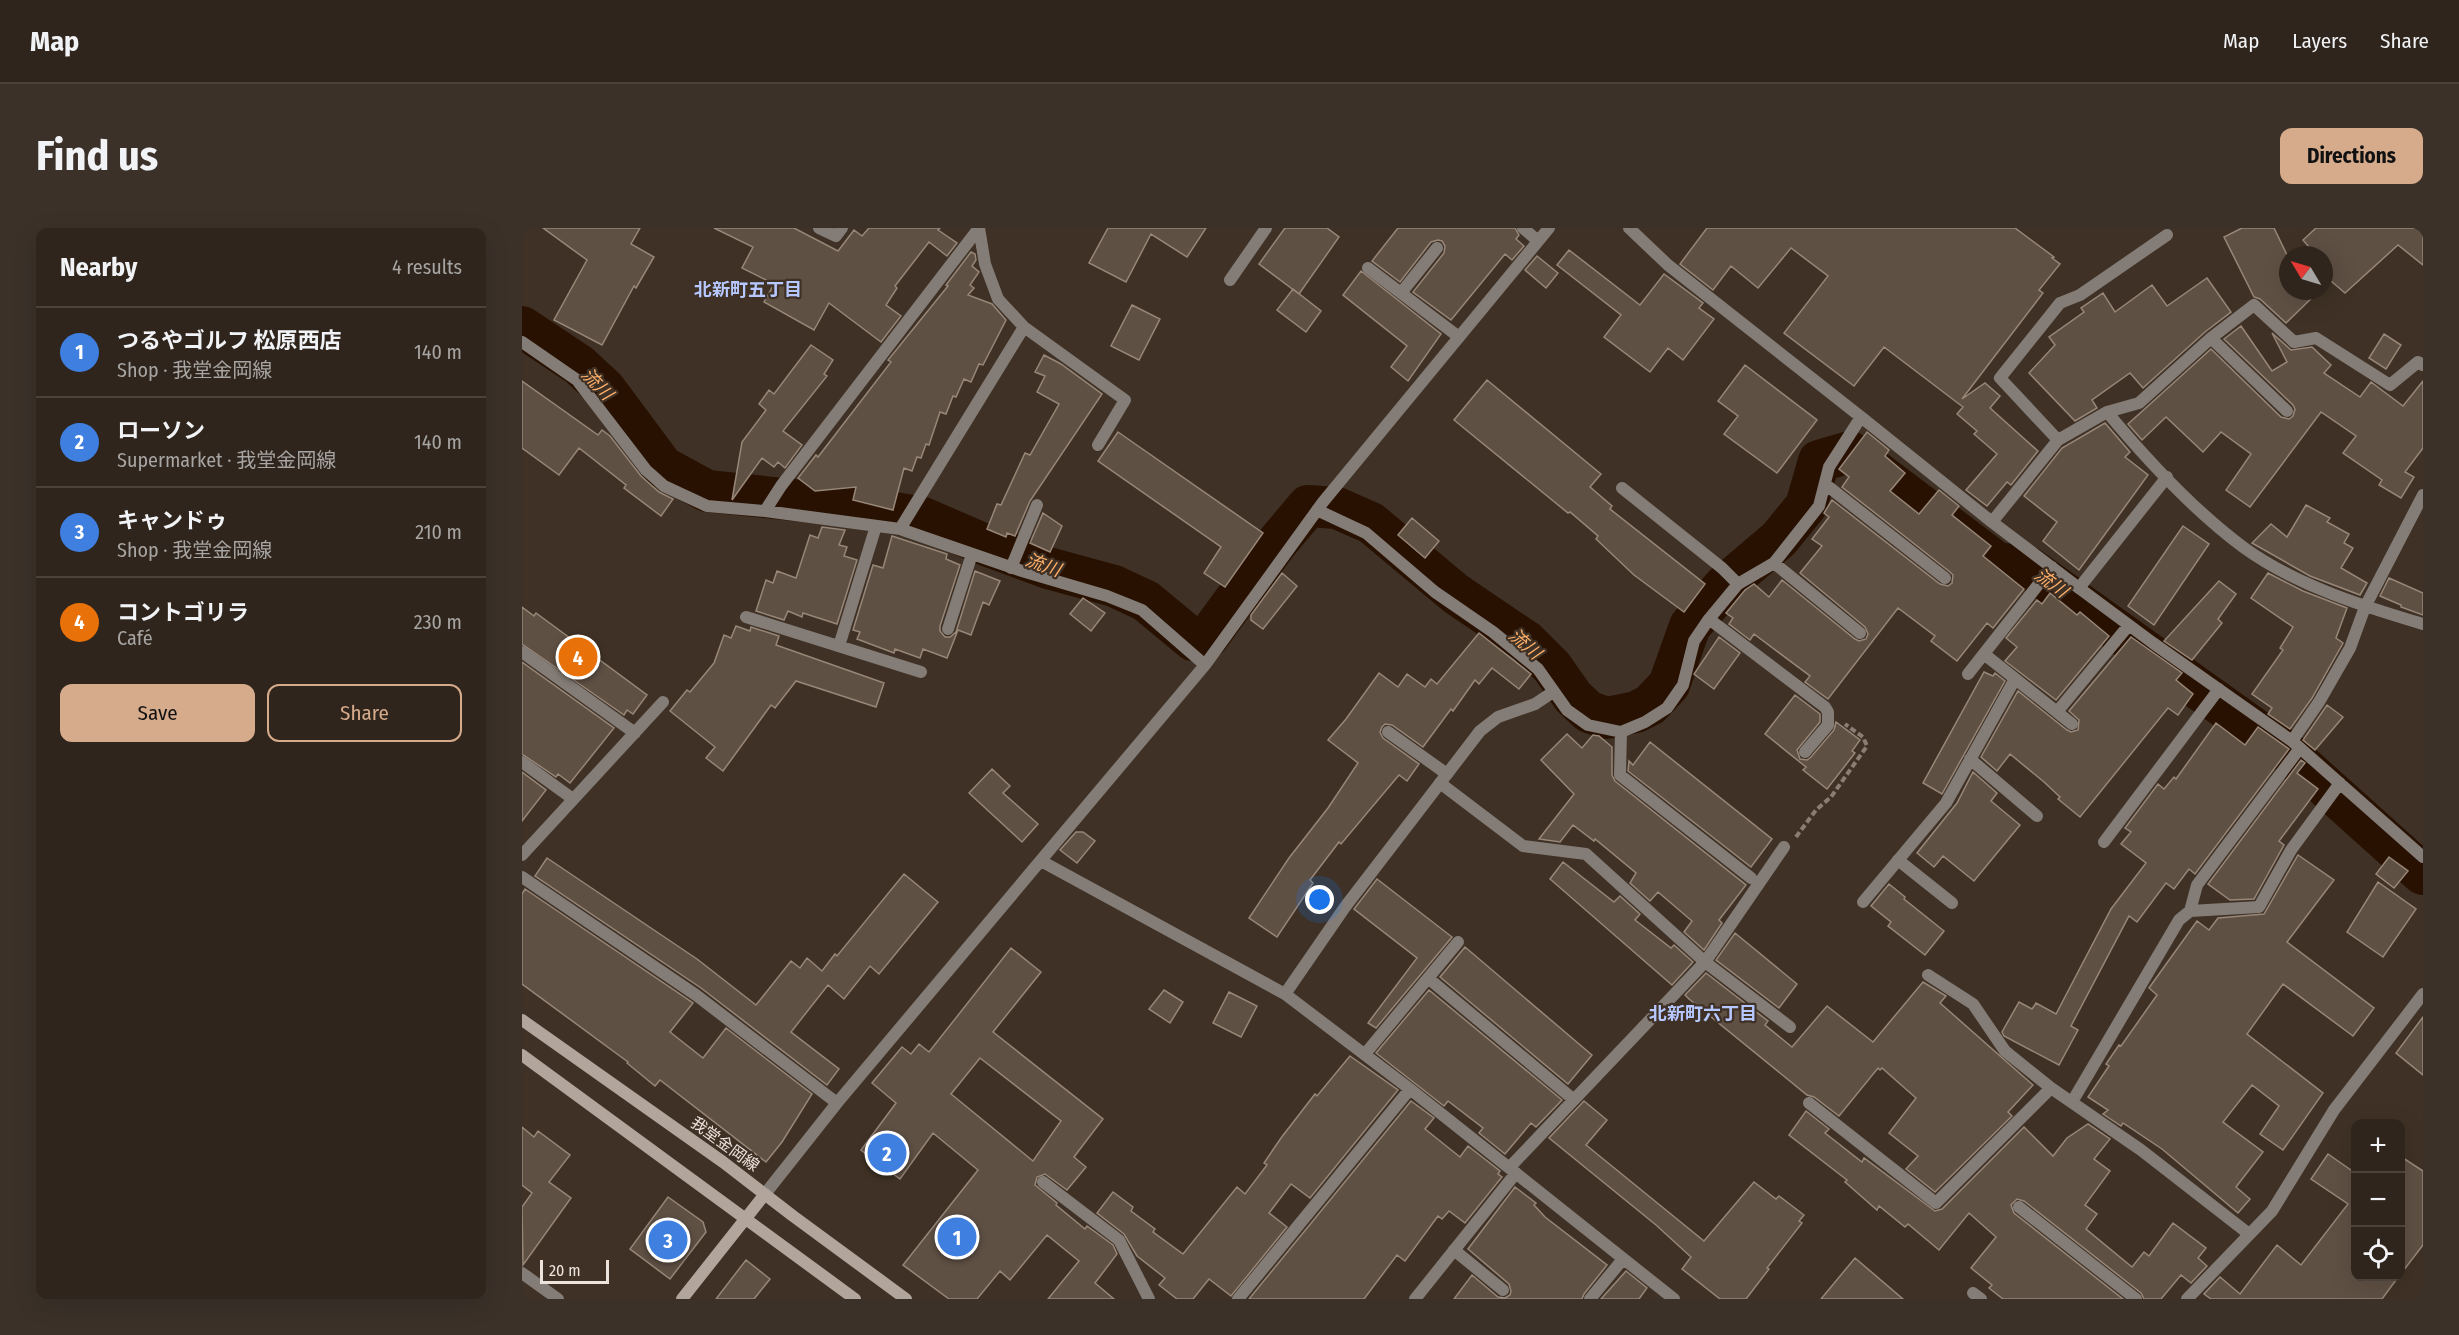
<!DOCTYPE html>
<meta charset="utf-8">
<style>
body{margin:0;font-family:"Fira Sans Condensed","Noto Sans JP",sans-serif;background:#3b3129;color:#f1f3f6}
.controls{position:absolute;right:18px;bottom:18px;display:grid;overflow:hidden;border-radius:12px;box-shadow:0 6px 24px #0002}
.controls button{width:54px;height:54px;display:grid;place-items:center;padding:0;border:0;border-bottom:2px solid #4a423b;background:#2f251c;color:#f1f3f6;font:30px sans-serif}
.compass{position:absolute;left:1757px;top:18px;width:54px;height:54px;border-radius:50%;background:#2f251c;box-shadow:0 6px 24px #0002;rotate:308deg}
.scale{position:absolute;left:18px;bottom:15px;width:69px;box-sizing:border-box;padding-left:6px;border:3px solid #ece3dc;border-top:0;font-size:16px;line-height:21px;white-space:nowrap;color:#ece3dc;-webkit-text-stroke:4px #3f3125;paint-order:stroke}
.you{position:absolute;left:798px;top:672px;width:21px;height:21px;margin:-15px;border:4px solid #fff;border-radius:50%;background:#1a73e8;box-shadow:0 0 0 9px #1a73e833}
.badge{display:grid;place-items:center;width:39px;height:39px;border-radius:50%;background:#d6ab8b;color:#fff;font-size:20px;font-weight:700}
.pin{position:absolute;translate:-50% -50%;border:3px solid #fff;box-shadow:0 2px 6px #0006}
.list{margin:0;padding:0;list-style:none}
h2{display:flex;justify-content:space-between;align-items:center;height:78px;margin:0;padding:0 24px;font-size:26px}
h2 small{font-size:20px;font-weight:400;color:#a7a5a3}
.list li{display:grid;grid-template-columns:39px 1fr auto;gap:18px;align-items:center;box-sizing:border-box;height:90px;padding:0 24px;border-top:2px solid #4a423b}
.list b{display:block;font-size:22px;white-space:nowrap}
.list p{margin:0;font-size:20px;white-space:nowrap;color:#a7a5a3}
.list em{font-size:20px;font-style:normal;color:#a7a5a3}
.actions{display:flex;gap:12px;padding:18px 24px}
.actions a{flex:1;padding:14px 0;border:2px solid #d6ab8b;border-radius:12px;text-align:center;font-size:21px;color:#d6ab8b}
.actions .main{background:#d6ab8b;color:#111}
.icon{flex:none;width:33px;height:33px;fill:none;stroke:currentColor;stroke-width:2;stroke-linecap:round;stroke-linejoin:round}
.map{position:relative;flex:none;width:1901px;height:1071px;overflow:hidden;border-radius:12px}
header{display:flex;align-items:center;gap:36px;box-sizing:border-box;height:84px;padding:0 30px;background:#2f251c;border-bottom:2px solid #4a423b}
header strong{font-size:28px}
nav{display:flex;gap:33px;margin-inline-start:auto;font-size:21px}
.intro{display:flex;align-items:center;justify-content:space-between;box-sizing:border-box;height:144px;padding:0 36px}
h1{margin:0;font-size:42px}
.button{padding:15px 27px;border-radius:12px;background:#d6ab8b;color:#111;font-size:21px;font-weight:700}
main{display:flex;gap:36px;padding:0 36px}
aside{flex:1;background:#2f251c;border-radius:12px;box-shadow:0 6px 24px #0002}
.map>svg:first-child{display:block}
.lines{fill:none;stroke-linecap:round;stroke-linejoin:round}
.river{stroke:#281100;stroke-width:42}
.building{fill:#5f5044;stroke:#978779;stroke-width:1.5;fill-rule:evenodd}
.path{stroke:#8a7e74;stroke-width:4;stroke-dasharray:6 3;stroke-linecap:butt}
.lane{stroke:#847d77;stroke-width:12}
.street{stroke:#847d77;stroke-width:12}
.secondary{stroke:#b1a59c;stroke-width:12}
.labels{text-anchor:middle;dominant-baseline:central;stroke-width:4.5;stroke-linejoin:round;paint-order:stroke}
.street-label{font-size:16px;fill:#ece3dc;stroke:#3f3125}
.neighbourhood-label{font-size:18px;font-weight:bold;fill:#b6c8ff;stroke:#3f3125}
.water-label{font-size:18px;font-style:italic;fill:#ffb06b;stroke:#3f3125}
</style>
<header>
<strong>Map</strong>
<nav><a>Map</a><a>Layers</a><a>Share</a></nav>
</header>
<div class="intro"><h1>Find us</h1><a class="button">Directions</a></div>
<main>
<aside>
<h2>Nearby<small>4 results</small></h2>
<ul class="list">
<li><span class="badge" style="background:#3f7fe0">1</span><div><b>つるやゴルフ 松原西店</b><p>Shop · 我堂金岡線</p></div><em>140 m</em></li>
<li><span class="badge" style="background:#3f7fe0">2</span><div><b>ローソン</b><p>Supermarket · 我堂金岡線</p></div><em>140 m</em></li>
<li><span class="badge" style="background:#3f7fe0">3</span><div><b>キャンドゥ</b><p>Shop · 我堂金岡線</p></div><em>210 m</em></li>
<li><span class="badge" style="background:#e8710a">4</span><div><b>コントゴリラ</b><p>Café</p></div><em>230 m</em></li>
</ul>
<div class="actions"><a class="main">Save</a><a>Share</a></div>
</aside>
<div class="map">
<svg width="1901" height="1071" viewBox="0 0 1901 1071">
<rect width="100%" height="100%" fill="#3f3125"/>
<g class="lines">
<path class="river" d="M0 99 57 137 83 161 141 239 185 263 338 279 401 290 461 316 526 340 592 358 624 373 671 412 686 409 754 316 786 278 815 280 849 295 934 366 1005 414 1030 439 1051 469 1067 484 1085 490 1114 484 1128 477 1147 457 1168 398 1203 357 1257 311 1284 278 1297 233 1328 224 1475 335 1506 339 1765 524 1901 646"/>
</g>
<path class="building" d="M21 0H118L109 16 132 29 114 60 112 58 80 117 32 92 65 32Z
M192 0H272L316 23 332 2 340 8 347 0H418L416 2 435 15 425 28 407 14 373 58 375 60 364 77 379 88 359 114 307 75 292 102 242 74 252 56 220 40 231 19Z
M586 0H684L665 29 629 6 604 54 567 35Z
M763 0H805L817 9 777 66 737 36Z
M876 0H993L997 7 994 11 1002 18 990 32 983 26 929 92 891 64 922 25 923 18 920 13 916 12 909 14 878 54 850 33Z
M1185 0H1493L1532 29 1530 30 1538 36 1517 62 1521 65 1440 171 1463 155 1478 168 1468 180 1516 223 1489 257 1485 254 1465 278 1444 262 1475 226 1452 206 1455 203 1435 186 1441 179 1362 119 1332 158 1262 105 1306 48 1269 20 1236 60 1209 38 1191 62 1158 36Z
M1720 0H1752L1766 29V63H1797L1764 95 1738 71 1732 69 1702 9Z
M1794 0H1901V37L1876 17 1823 65 1802 47V27H1794L1781 12Z
M1047 22 1118 77 1142 46 1181 75 1177 80 1192 91 1161 132 1146 120 1128 144 1082 109 1099 87 1035 37Z
M449 24 453 26 454 32 450 38 457 44 448 57 452 60 446 67 470 76 484 92 461 137 457 136 449 154 442 151 434 169 431 168 424 186 418 184 407 217 404 216 399 230 395 229 390 243 382 240 371 282 331 272 334 259 293 263 276 250 294 227 296 229 369 134 366 132 426 58 424 57Z
M1015 28 1036 45 1024 60 1003 42Z
M839 43 919 106 886 153 869 139 885 118 821 67Z
M1685 50 1709 84 1683 104 1621 160 1608 145 1570 172 1575 180 1553 193 1507 145 1533 117 1527 109 1562 84 1559 80 1581 65 1593 84 1630 57 1645 78Z
M771 61 799 83 784 104 755 82Z
M610 77 638 91 617 132 589 118Z
M1719 98 1750 143 1765 134 1750 105 1769 122 1790 119 1809 137 1802 145 1838 169 1849 154 1881 178 1901 153V220L1883 244 1892 249 1879 270 1857 257 1860 252 1821 225 1834 208 1799 184 1728 279 1704 262 1729 226 1699 204 1681 224 1644 189 1620 212 1606 196 1689 121 1759 189 1767 191 1771 188 1773 181 1771 177 1702 111Z
M1862 106 1879 117 1864 141 1847 130Z
M289 117 311 132 302 146 305 148 261 203 280 217 263 240 256 234 252 239 240 230 210 272 220 214 244 182 237 176 247 162 252 166Z
M522 127 539 136 580 166 508 273 493 308 485 305 484 309 465 301 475 276 479 277 503 225 508 227 537 176 515 164 523 148 513 144Z
M1223 137 1295 192 1255 245 1202 206 1216 188 1196 173Z
M965 152 1079 246 1068 259 1090 278 1088 281 1183 356 1162 384 1112 347 1074 311 1076 308 1048 284 1046 285 932 192Z
M0 153 76 207 80 202 88 208 119 248 137 264 151 271 139 288 102 260 104 257 57 220 37 247 0 220Z
M1583 195 1608 224 1603 229 1626 247 1557 342 1521 313 1535 294 1502 268 1540 220Z
M596 204 741 305 703 359 682 345 699 319 576 233Z
M1345 204 1367 222 1363 228 1383 245 1368 263 1397 286 1417 262 1437 278 1430 287 1469 318 1461 328 1502 361 1471 400 1465 395 1435 433 1409 413 1413 408 1376 380 1306 471 1283 454 1288 448 1232 406 1228 412 1207 396 1211 390 1204 385 1223 362 1232 356 1247 369 1260 352 1333 411 1337 413 1344 411 1346 406 1343 399 1278 345 1300 318 1290 311 1307 289 1302 285 1310 272 1418 356 1426 358 1430 355 1431 347 1428 344 1320 259 1327 249 1317 241Z
M1784 277 1808 290 1805 294 1827 306 1822 315 1831 320 1819 340 1845 355 1838 367 1788 348 1730 315 1749 296 1765 309Z
M521 285 540 298 528 324 508 315Z
M890 290 917 313 903 330 876 307Z
M1661 298 1687 316 1632 397 1606 378Z
M300 299 323 302 317 317 325 319 322 328 335 332 315 396 281 385 280 389 266 383 262 392 234 383 244 352 251 355 255 343 274 350 288 307 296 310Z
M370 308 425 326 424 331 438 337 418 398V403L423 409H428L434 404 453 343 478 353 467 377 461 374 449 407 436 402 425 430 401 421 398 430 373 421 372 425 335 411 338 404 331 402 351 337 361 340Z
M760 345 775 358 741 401 729 392V387Z
M1746 345 1781 363 1825 380 1814 410 1821 415 1820 417 1790 470 1768 501 1746 486 1750 480 1730 466 1761 422 1758 420 1771 399 1729 370Z
M1867 350 1901 365V387L1879 379V377L1858 368Z
M1697 353 1714 366 1696 391 1700 395 1670 432 1642 413Z
M1528 365 1555 387 1558 384 1587 408 1534 472 1483 433 1495 419 1484 410 1515 372 1520 376Z
M561 370 583 385 569 403 548 386Z
M0 379 12 388 14 385 125 467 111 486 105 482 102 487 0 416Z
M214 398 228 403 229 399 257 408 254 417 362 455 354 479 274 453 253 480 249 477 201 543 184 530 193 519 148 483 165 462 168 464 192 435 202 407 209 410Z
M957 405 1009 446 997 461 970 440 957 456 953 452 931 483 929 481 901 519 870 497 863 496 860 499 858 504 861 510 897 536 885 553 877 547 819 616 817 614 788 652 791 655 755 709 727 690 767 630 806 580 836 535 806 512 824 491 857 445 876 459 885 446 903 459 909 451 915 456Z
M1197 409 1218 425 1192 461 1172 446Z
M1609 409 1660 445 1654 452 1671 466 1656 487 1646 480 1558 589 1536 571 1538 569 1522 554 1488 526 1475 543 1459 529 1496 463 1545 502 1549 504 1556 502 1557 492 1547 483Z
M0 434 92 500 48 555 36 546 34 549 0 526Z
M1462 444 1471 448 1473 445 1483 453 1420 566 1401 555Z
M1273 467 1298 486V494L1275 522 1278 531 1285 532 1289 529 1312 502 1314 494 1338 512 1330 523 1333 525 1305 561 1281 542 1284 539 1243 506Z
M1805 477 1821 489 1793 522 1781 512Z
M1694 495 1723 517 1736 499 1767 521 1673 646 1667 641 1652 661 1644 655 1615 694 1607 688 1549 798 1556 802 1537 837 1482 808 1480 804 1497 774 1510 781 1514 775 1534 786 1589 681 1624 635 1599 616 1609 604 1603 600 1636 556 1642 561 1652 549 1654 551Z
M1045 506 1060 520 1071 507 1077 508 1090 519V547L1093 553 1224 657 1197 692 1200 695 1182 722 1162 704 1170 693 1136 664 1128 673 1108 655 1114 645 1073 611 1072 613 1051 597 1038 614 1017 611 1052 566 1019 532Z
M1128 514 1250 611 1229 639 1106 543 1107 533 1111 537Z
M1779 532 1783 535 1775 545 1796 561 1757 613 1762 617 1732 671 1708 672 1686 656Z
M470 541 488 558 481 565 516 596 500 614 447 565Z
M0 544 24 562 0 593Z
M1451 544 1475 565 1469 573 1498 597 1452 653 1421 628 1412 639 1395 625 1435 575Z
M554 604H561L573 613 555 635 538 622Z
M1776 627 1812 652 1765 714 1852 780 1831 808 1761 756 1725 806 1801 865 1761 922 1738 906 1757 878 1730 857 1701 894 1741 924 1714 959 1728 971 1716 985 1640 921 1601 895 1599 898 1581 886 1586 882 1566 869 1587 838 1584 836 1597 817 1599 818 1635 767 1627 760 1675 693 1687 702 1696 690 1742 686Z
M1867 629 1886 643 1872 660 1854 646Z
M25 630 175 731 234 777 269 733 278 740 285 730 300 743 313 726 315 728 382 646 416 674 357 746 348 738 322 771 306 757 269 804 317 841 305 857 179 760 13 648Z
M1041 634 1092 674 1098 668 1118 686 1113 692 1149 720 1152 717 1171 734 1150 757 1028 651Z
M855 651 930 709 854 800 846 795 895 730 832 681Z
M1856 654 1894 681 1861 729 1825 704Z
M1367 656 1383 669 1382 671 1422 703 1403 727 1366 698 1369 694 1349 678Z
M3 661 171 775 148 804 181 830 204 800 290 866 260 914 244 934 138 852 133 858 105 835 106 834 0 756V666Z
M1213 705 1275 756 1257 780 1194 732Z
M943 719 1070 827 1046 856 918 749Z
M489 720 519 744 471 804 581 891 552 929 564 939 545 962 523 946 515 949 513 957 535 975 534 977 563 1001 565 998 591 1017 595 1026 573 1055 592 1071H526L557 1033 525 1007 488 1052 478 1043 455 1071H427L381 1037 456 942 411 905 378 951 339 922 374 875 350 855 380 819 389 826 397 816 407 824ZM458 830 539 893 511 933 429 866Z
M1184 745 1246 793 1243 797 1270 819 1305 778 1351 814 1401 754 1424 768 1418 775 1511 857 1486 884 1490 888 1413 964 1384 941 1396 928 1367 905 1394 870 1360 840 1358 842 1356 840 1317 888 1292 869 1285 867 1167 771 1163 767Z
M642 762 661 774 648 795 627 781Z
M907 762 1040 872 1014 899 1009 895 983 926 957 905 961 900 926 873 922 878 854 825Z
M707 764 735 778 719 809 691 795Z
M1901 789V847L1874 825Z
M828 828 876 862 788 970 769 956 747 985 765 999 709 1068 687 1051 671 1071H655L637 1057 643 1050 615 1028 602 1006 575 985 591 964 611 979 609 983 633 1001 631 1004 661 1026 715 959 723 966 745 937 742 935 759 910 793 866 795 868Z
M889 873 912 890 903 901 938 929 946 918 978 943 976 946 980 949 943 995 927 983 920 991 916 988 883 1033 875 1027 842 1071H727Z
M1062 873 1085 892 1064 917 1182 1013 1232 954 1254 971 1257 968 1282 987 1277 993 1280 995 1245 1040 1247 1041 1224 1071H1198L1160 1041 1169 1029 1134 997 1027 910Z
M1284 883 1307 901 1303 905 1340 934 1342 930 1413 983 1420 981 1502 899 1531 928 1545 910 1566 896 1588 911 1572 931 1588 943 1563 977 1575 986 1564 1001 1610 1039 1622 1024 1627 1028 1651 995 1684 1020 1676 1030 1685 1038 1669 1055 1659 1047 1639 1071H1622L1619 1065 1502 973 1495 971 1489 977 1492 985 1601 1071H1481L1467 1060 1470 1057 1449 1040 1474 1009 1447 985 1417 1022 1386 996 1383 999 1357 978 1355 982 1323 954 1325 952 1267 907Z
M0 899 12 909 16 903 48 927 27 954 49 970 1 1037 0 979 10 965 0 957Z
M1806 926 1833 945V1048H1877L1860 1071H1689L1682 1066 1698 1049 1718 1066 1755 1017 1779 1037 1826 976 1789 951Z
M1878 928 1901 943V1017L1878 1047Z
M993 959 1014 975 1012 977 1023 989 1085 1037 1062 1066 1060 1071H932L950 1047 976 1069 983 1070 988 1067 989 1063 987 1056 946 1021Z
M146 969 181 994 184 1004 148 1051 108 1021Z
M1333 1030 1381 1071H1299Z
M224 1032 248 1051 232 1071H194Z
M1104 1043 1125 1060 1117 1071H1079Z"/>
<g class="lines">
<path class="path" d="M1274 609 1294 582 1309 569 1345 518 1341 509 1323 496"/>
<path class="lane" d="M1100 260 1200 340 1216 356
M489 340 515 277
M1557 360 1645 249
M866 504 925 546
M918 555 1001 618 1064 626 1183 734 1268 799
M1376 632 1430 675
M932 1022 981 1062"/>
<path class="street" d="M297 0 314 8 320 0
M457 0 463 36 476 71 502 99 603 172 576 217
M1001 0 1016 13
M1107 0 1146 37 1339 189
M846 40 937 109
M708 52 744 0
M879 65 915 20
M1689 110 1765 183
M0 114 55 152 124 242 142 258 185 278 243 283
M1585 184C1625 232 1670 281 1721 319 1773 357 1840 378 1901 396
M1536 212 1478 150 1538 75 1558 67 1645 7
M1303 256 1423 350
M795 282 844 305 913 364 971 404 1016 441 1045 482 1066 497 1099 504 1123 494 1145 480 1161 457 1172 413 1187 391 1216 356 1252 335 1297 278 1307 239 1339 189 1470 294 1557 360 1631 415 1770 513 1901 629
M1470 294 1536 212 1585 184 1617 175 1689 110 1732 77 1772 114 1794 110 1868 157 1896 134 1901 137
M378 301 502 99
M1252 335 1338 405
M224 389 399 444
M1187 391 1303 479 1306 484V497L1283 524
M426 401 450 326
M317 418 354 298
M0 424 113 505
M1462 426 1550 496
M683 437 801 274 1027 0
M1446 446 1530 339
M1539 479 1607 397
M1099 504 1098 547 1229 650
M1770 513 1797 474 1828 420 1843 379 1901 267
M1448 531 1515 588
M0 534 51 571
M1582 614 1697 461
M0 627 141 474
M519 633 763 766 888 861 1152 1071
M0 649 174 767 315 875
M1341 674 1424 575 1493 451
M1668 683 1675 657 1778 520
M1406 747 1451 776 1483 823 1529 860 1619 922 1727 1006
M906 750 1051 871
M763 766 823 679 958 503 976 489 1013 476 1031 464
M843 826 936 714
M1550 874 1657 692 1668 683 1737 679 1769 622 1818 555
M1287 875 1414 975 1529 860
M987 940 1183 734 1262 619
M521 954 597 1012 627 1071
M243 966 315 875 683 437 620 382 585 368 500 343 378 301 243 283 259 258 457 0
M1497 979 1614 1071
M0 1045 36 1071
M1451 1065 1459 1071
M716 1071 888 861
M893 1071 994 945
M1068 1071 1101 1031
M1665 1071 1750 983 1812 882 1901 766"/>
<path class="secondary" d="M0 792 201 934 271 988 384 1071
M0 827 333 1071
M160 1071 243 966"/>
</g>
<g class="labels">
<g class="street-label">
<text transform="translate(203 916) rotate(36)">我堂金岡線</text>
</g>
<g class="neighbourhood-label">
<text x="226" y="62">北新町五丁目</text>
<text x="1181" y="786">北新町六丁目</text>
</g>
<g class="water-label">
<text transform="translate(75 156) rotate(46)">流川</text>
<text transform="translate(521 337) rotate(19)">流川</text>
<text transform="translate(1529 355) rotate(36)">流川</text>
<text transform="translate(1003 416) rotate(41)">流川</text>
</g>
</g>
</svg>
<div class="controls">
<button>+</button>
<button>−</button>
<button><svg class="icon" aria-label="locate" viewBox="0 0 24 24"><circle cx="12" cy="12" r="6"/><path d="M12 2v4M12 18v4M2 12h4M18 12h4"/></svg></button>
</div>
<svg class="compass" viewBox="-18 -18 36 36"><path d="M0-13l5 13h-10z" fill="#e53935"/><path d="M0 13l5-13h-10z" fill="#a7a5a3"/></svg>
<div class="scale">20 m</div>
<div class="you"></div>
<div class="pin badge" style="left:435px;top:1009px;background:#3f7fe0">1</div>
<div class="pin badge" style="left:365px;top:925px;background:#3f7fe0">2</div>
<div class="pin badge" style="left:146px;top:1012px;background:#3f7fe0">3</div>
<div class="pin badge" style="left:56px;top:429px;background:#e8710a">4</div>
</div>
</main>
